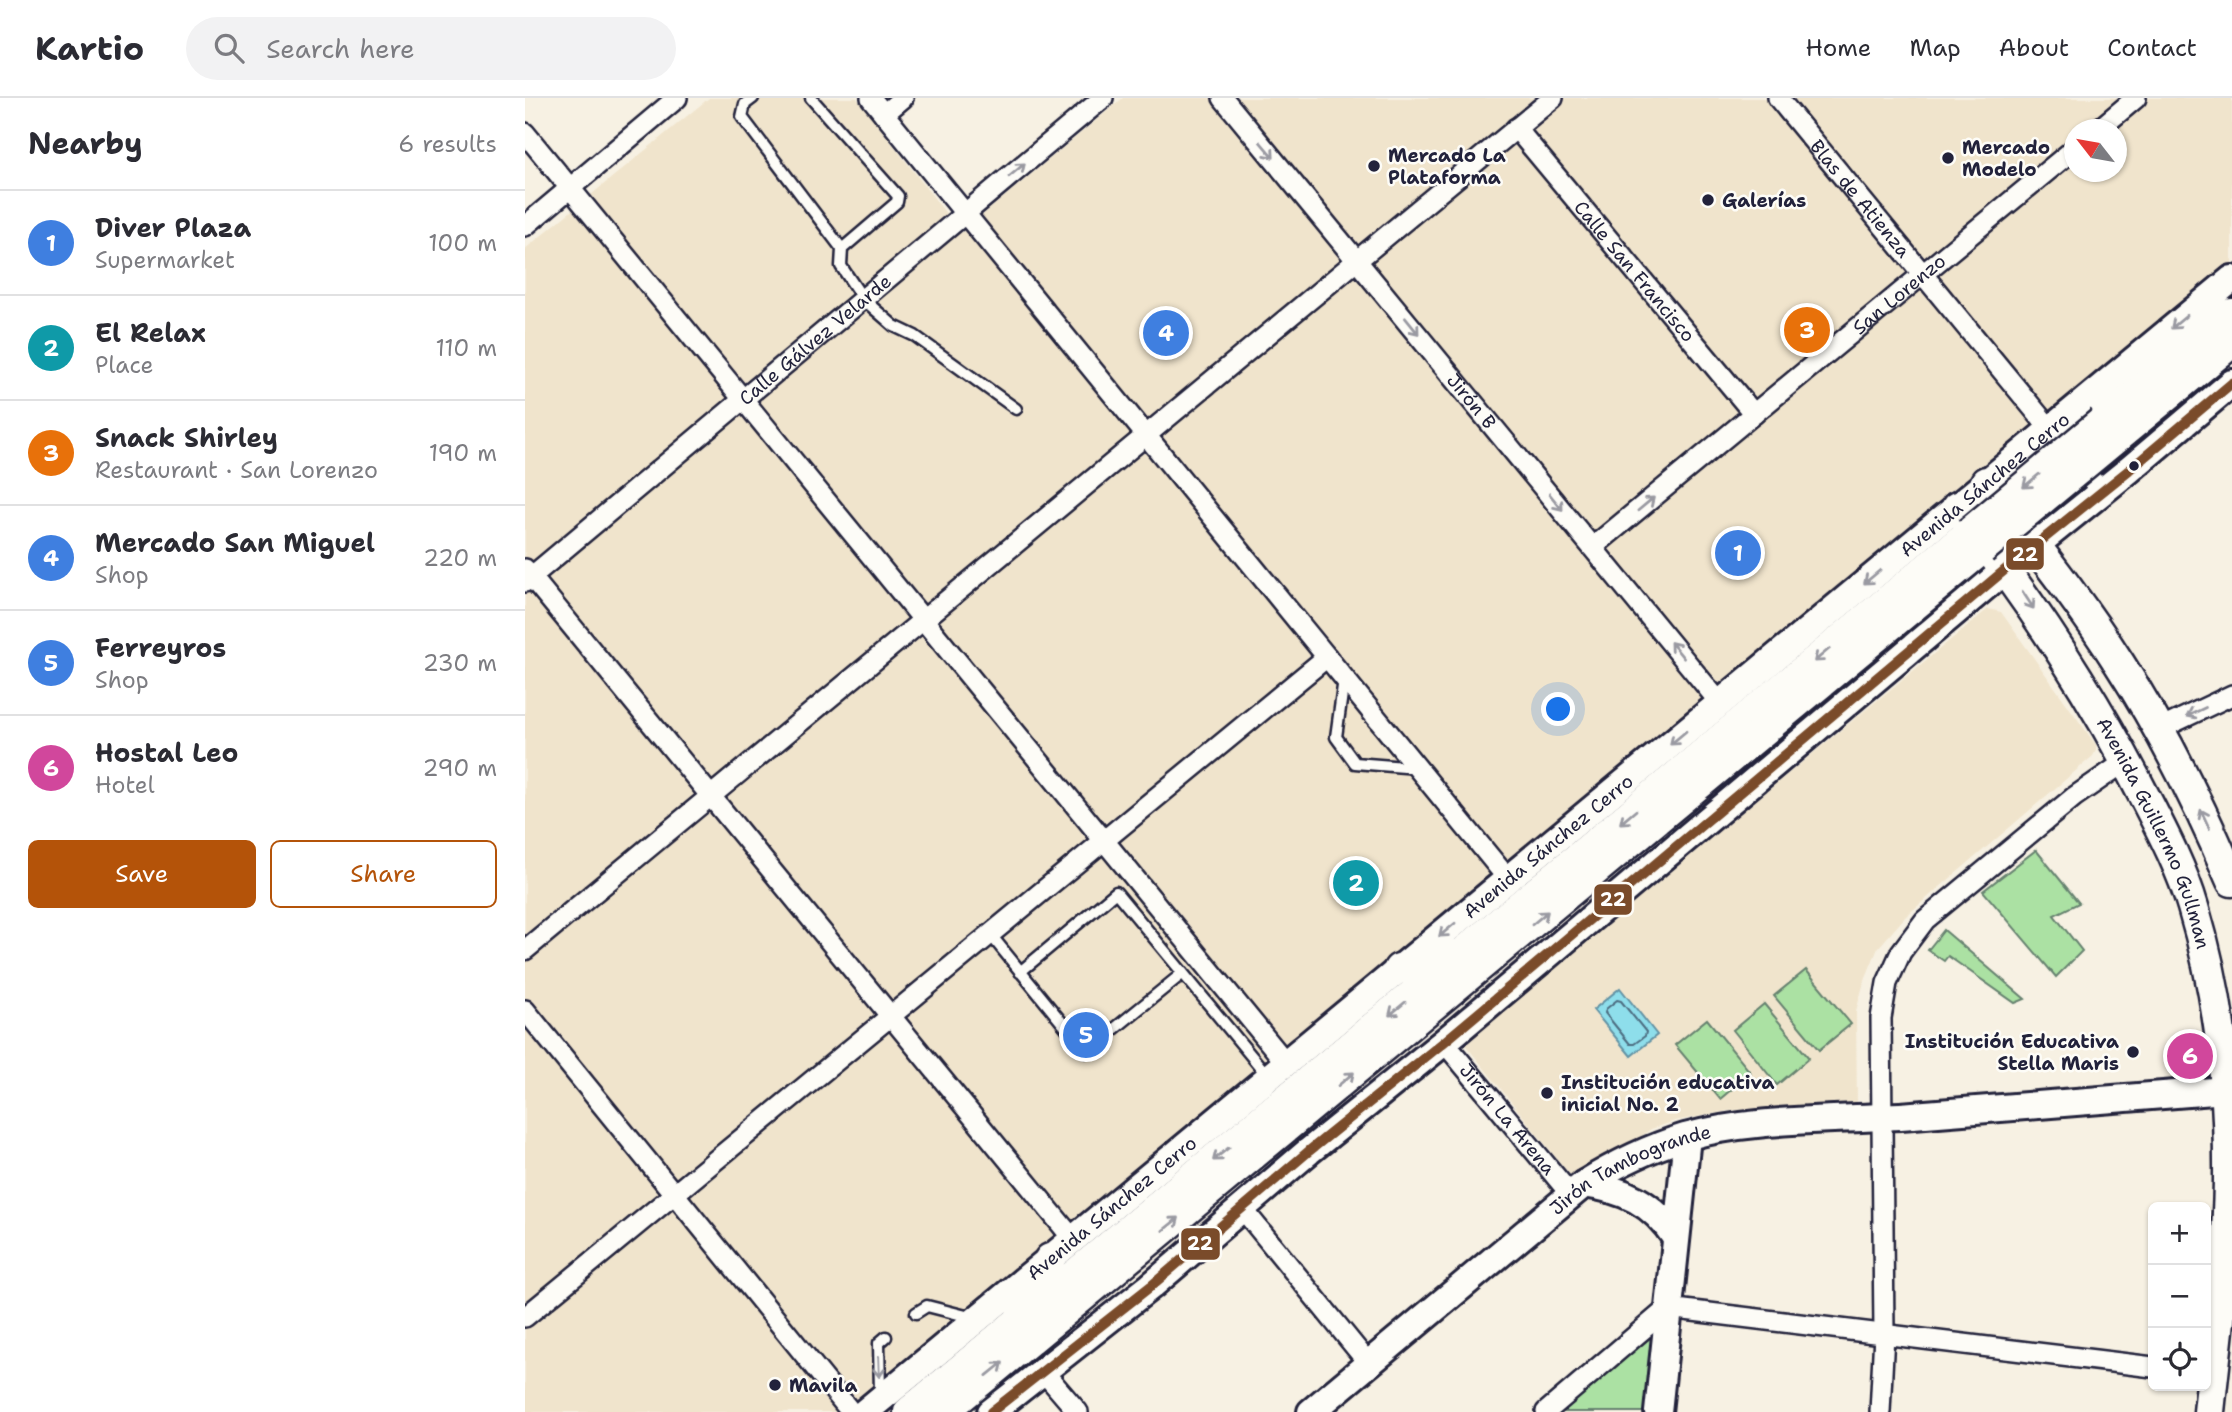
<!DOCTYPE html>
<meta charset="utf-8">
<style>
body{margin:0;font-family:"Shantell Sans",sans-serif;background:#f2f2f3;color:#2b2b33}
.controls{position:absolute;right:21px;bottom:21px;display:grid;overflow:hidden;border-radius:10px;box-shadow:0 2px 5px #0004}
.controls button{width:63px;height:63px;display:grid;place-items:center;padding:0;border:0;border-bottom:2px solid #e1e1e2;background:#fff;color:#2b2b33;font:35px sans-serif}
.compass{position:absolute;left:1539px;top:21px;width:63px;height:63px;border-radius:50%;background:#fff;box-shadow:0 2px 5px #0004;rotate:301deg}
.you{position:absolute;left:1034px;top:612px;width:24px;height:24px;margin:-18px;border:5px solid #fff;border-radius:50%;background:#1a73e8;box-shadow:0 0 0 10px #1a73e833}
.badge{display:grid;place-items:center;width:46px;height:46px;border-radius:50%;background:#b45309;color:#fff;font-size:23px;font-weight:700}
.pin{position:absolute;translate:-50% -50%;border:4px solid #fff;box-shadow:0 2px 7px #0006}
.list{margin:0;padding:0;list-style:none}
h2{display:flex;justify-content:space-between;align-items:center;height:91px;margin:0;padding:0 28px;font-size:30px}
h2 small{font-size:23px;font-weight:400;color:#7c7c81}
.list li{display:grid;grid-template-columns:46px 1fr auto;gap:21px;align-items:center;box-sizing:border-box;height:105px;padding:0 28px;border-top:2px solid #e1e1e2}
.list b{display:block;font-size:26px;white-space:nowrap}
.list p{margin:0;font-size:23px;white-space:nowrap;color:#7c7c81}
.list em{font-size:23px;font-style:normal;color:#7c7c81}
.actions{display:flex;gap:14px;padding:21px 28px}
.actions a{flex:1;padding:16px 0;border:2px solid #b45309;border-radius:10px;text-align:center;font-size:24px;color:#b45309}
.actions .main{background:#b45309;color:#fff}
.icon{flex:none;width:38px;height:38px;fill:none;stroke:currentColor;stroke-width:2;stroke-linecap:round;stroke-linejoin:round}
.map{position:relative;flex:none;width:1707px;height:1314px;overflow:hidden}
header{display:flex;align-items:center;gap:42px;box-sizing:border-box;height:98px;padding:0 35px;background:#fff;border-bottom:2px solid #e1e1e2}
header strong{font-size:33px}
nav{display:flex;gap:38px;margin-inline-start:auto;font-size:24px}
.search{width:490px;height:63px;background:#f2f2f3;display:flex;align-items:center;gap:18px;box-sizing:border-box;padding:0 24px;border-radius:38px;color:#7c7c81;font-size:26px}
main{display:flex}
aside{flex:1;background:#fff}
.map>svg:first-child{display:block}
.built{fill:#f0e4cc;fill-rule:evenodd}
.green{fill:#abe1a3;stroke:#66826f;stroke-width:2}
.water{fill:#8edeeb;stroke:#6393a5;stroke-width:2}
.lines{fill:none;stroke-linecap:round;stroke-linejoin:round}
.shore{stroke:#4d6d81;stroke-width:2}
.lane-casing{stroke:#22223b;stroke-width:15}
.street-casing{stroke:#22223b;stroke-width:24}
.secondary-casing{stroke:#22223b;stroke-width:32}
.primary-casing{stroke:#22223b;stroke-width:35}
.lane{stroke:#fdfcf7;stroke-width:10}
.street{stroke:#fdfcf7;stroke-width:19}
.secondary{stroke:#fdfcf7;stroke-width:26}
.primary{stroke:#fdfcf7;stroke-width:30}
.primary-bridge-casing{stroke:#22223b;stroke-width:35;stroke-linecap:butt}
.primary-bridge{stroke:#fdfcf7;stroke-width:30}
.bus-1-casing{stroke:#fdfcf7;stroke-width:16}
.bus-1{stroke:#7a4b2a;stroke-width:10}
.oneway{stroke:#9a9aa2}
.poi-dot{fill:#22223b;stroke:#fdfcf7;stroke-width:2.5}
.labels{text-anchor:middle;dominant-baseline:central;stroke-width:5;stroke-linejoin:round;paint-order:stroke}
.poi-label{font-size:19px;font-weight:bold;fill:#22223b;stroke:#fdfcf7;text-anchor:start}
.street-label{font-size:19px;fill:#22223b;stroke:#fdfcf7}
.line-badge{stroke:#fdfcf7;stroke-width:2.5}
.badge-label{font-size:19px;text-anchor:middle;font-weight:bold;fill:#fff}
</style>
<header>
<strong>Kartio</strong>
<div class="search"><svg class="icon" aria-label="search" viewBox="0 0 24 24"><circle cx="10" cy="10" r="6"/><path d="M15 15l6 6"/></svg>Search here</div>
<nav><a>Home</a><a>Map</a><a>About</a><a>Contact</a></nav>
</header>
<main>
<aside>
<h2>Nearby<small>6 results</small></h2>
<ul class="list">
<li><span class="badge" style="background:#3f7fe0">1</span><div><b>Diver Plaza</b><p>Supermarket</p></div><em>100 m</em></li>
<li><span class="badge" style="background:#0f9aa8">2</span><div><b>El Relax</b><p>Place</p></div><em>110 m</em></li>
<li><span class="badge" style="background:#e8710a">3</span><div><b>Snack Shirley</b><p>Restaurant · San Lorenzo</p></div><em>190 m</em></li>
<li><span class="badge" style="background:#3f7fe0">4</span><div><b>Mercado San Miguel</b><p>Shop</p></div><em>220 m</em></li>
<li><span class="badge" style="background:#3f7fe0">5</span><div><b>Ferreyros</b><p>Shop</p></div><em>230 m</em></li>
<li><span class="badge" style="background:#d1479c">6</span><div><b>Hostal Leo</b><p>Hotel</p></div><em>290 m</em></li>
</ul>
<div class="actions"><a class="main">Save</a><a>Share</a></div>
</aside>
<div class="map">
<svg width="1707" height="1314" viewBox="0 0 1707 1314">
<rect width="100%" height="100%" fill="#f7f1e3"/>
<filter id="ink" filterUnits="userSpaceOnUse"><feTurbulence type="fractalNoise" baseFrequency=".0143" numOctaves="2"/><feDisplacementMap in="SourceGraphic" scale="14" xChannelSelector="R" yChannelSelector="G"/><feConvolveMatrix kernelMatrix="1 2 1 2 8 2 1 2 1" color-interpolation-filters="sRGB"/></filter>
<g filter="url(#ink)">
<path class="built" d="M184 0H332L436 135 598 0H1707V190L1005 745 322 1314H0V151ZM1549 32H1591V74H1549Z
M1463 511 1476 514 1571 647V652L1568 658 1381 818 1353 850 1339 884 1331 913 1332 1008 1208 1012 1150 1023 1126 1031 1106 1046 1047 1079 938 944Z"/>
<path class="green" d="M1511 752 1554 805 1529 817 1557 853 1531 879 1458 793Z
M1419 832 1500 901 1490 905 1423 858 1419 863 1403 852Z
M1281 872 1326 926 1294 952 1249 898Z
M1239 906 1284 960 1252 987 1208 932Z
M1182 921 1226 975 1195 1001 1150 947Z
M1143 1210 1133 1314H1021Z"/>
<path class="water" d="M1095 890 1132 937 1106 958 1068 912Z"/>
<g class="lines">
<path class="shore" d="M1092 902 1096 903 1121 934 1120 938 1109 946H1105L1080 915 1081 911Z"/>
<defs>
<path id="lane" d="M228 0 220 6 217 19 317 151 316 168 338 201 369 228 390 238 491 311
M286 0 373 98 372 104 317 151
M819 581 811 639 830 665 892 670
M465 836 561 954 658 875
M495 874 591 794 742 977
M391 1215 402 1208 449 1220
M355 1295 354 1245 361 1239"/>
<g id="street">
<path d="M346 0 983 781"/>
<path id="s1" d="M698 0 1195 605"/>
<path id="s2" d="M1253 0 1576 393"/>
<path d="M359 16 378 0"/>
<path id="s3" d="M991 30 1229 316"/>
<path d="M1573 32 1611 0"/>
<path d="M0 35 761 965"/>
<path d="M0 128 152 0"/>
<path id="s4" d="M1068 449 1549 51"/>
<path d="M0 471 548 1141"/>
<path id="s5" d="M0 484 578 0"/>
<path d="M1635 631 1707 597"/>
<path d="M0 852 1028 0"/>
<path d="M0 912 326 1314"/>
<path id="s6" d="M919 944 1046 1097"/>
<path d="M717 1110 844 1266"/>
<path d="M0 1219 802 559"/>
<path d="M517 1272 553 1314"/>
<path d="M1021 1314 1143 1210 1628 1269"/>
<path d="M1355 1314 1359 1236 1356 920 1362 885 1376 854 1400 822 1549 699 1601 663"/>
</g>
<g id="secondary">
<path d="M1059 1086C1099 1091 1128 1105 1150 1139"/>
<path id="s7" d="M340 1314 1707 181"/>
<path d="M466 1314 626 1188 784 1053 919 944 1481 471 1604 372 1707 285"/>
<path id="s8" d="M786 1314 1059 1086C1091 1066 1124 1050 1160 1039 1230 1019 1315 1023 1388 1017 1492 1009 1597 1000 1701 992L1707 989"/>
<path d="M1133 1314 1162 1039"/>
</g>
<g id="primary">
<path d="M1577 324 1707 216"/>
<path d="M1591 340 1707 244"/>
<path d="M1461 384C1507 444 1554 502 1594 565 1639 634 1675 708 1707 783"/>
<path id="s9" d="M1432 409C1503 499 1567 595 1619 698 1637 733 1657 771 1668 809 1694 896 1705 991 1704 1082 1703 1159 1692 1237 1684 1314"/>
<path d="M874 871 930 857"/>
<path d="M495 1207 514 1185 525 1161"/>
<path d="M384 1314 1444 435"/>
<path d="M418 1314 1457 451"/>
</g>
</defs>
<use href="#lane" class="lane-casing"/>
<use href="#street" class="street-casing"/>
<use href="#secondary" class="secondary-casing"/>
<use href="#primary" class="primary-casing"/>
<use href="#lane" class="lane"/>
<use href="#street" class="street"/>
<use href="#secondary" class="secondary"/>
<use href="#primary" class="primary"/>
<defs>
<path id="primary-bridge" d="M1444 435 1577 324
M1457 451 1591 340"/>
</defs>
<use href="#primary-bridge" class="primary-bridge-casing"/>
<use href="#primary-bridge" class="primary-bridge"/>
<defs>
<path id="bus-1" d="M466 1314 626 1188 784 1053 919 944 1481 471 1604 372 1707 285"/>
</defs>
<use href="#bus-1" class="bus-1-casing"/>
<use href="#bus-1" class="bus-1"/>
</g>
<defs><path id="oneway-shaft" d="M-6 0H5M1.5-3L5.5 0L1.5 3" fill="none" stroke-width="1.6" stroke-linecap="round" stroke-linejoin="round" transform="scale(1.75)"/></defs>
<g class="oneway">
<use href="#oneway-shaft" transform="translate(742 52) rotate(50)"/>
<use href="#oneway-shaft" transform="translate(492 72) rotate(-40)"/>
<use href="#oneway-shaft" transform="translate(1654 224) rotate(140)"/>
<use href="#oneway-shaft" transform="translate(887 228) rotate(51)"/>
<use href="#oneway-shaft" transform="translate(1506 383) rotate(140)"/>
<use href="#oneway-shaft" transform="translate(1031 404) rotate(51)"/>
<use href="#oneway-shaft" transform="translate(1121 406) rotate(-40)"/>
<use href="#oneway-shaft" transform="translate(1347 479) rotate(140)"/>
<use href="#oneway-shaft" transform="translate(1503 502) rotate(57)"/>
<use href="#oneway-shaft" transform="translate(1152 552) rotate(-129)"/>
<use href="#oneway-shaft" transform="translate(1297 557) rotate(140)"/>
<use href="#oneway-shaft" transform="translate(1671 614) rotate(155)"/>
<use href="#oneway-shaft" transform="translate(1153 640) rotate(140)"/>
<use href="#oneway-shaft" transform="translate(1103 719) rotate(140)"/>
<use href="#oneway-shaft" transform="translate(1680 721) rotate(-115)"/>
<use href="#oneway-shaft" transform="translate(1015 820) rotate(-40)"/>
<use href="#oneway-shaft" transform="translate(922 832) rotate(140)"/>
<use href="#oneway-shaft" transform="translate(872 911) rotate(140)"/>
<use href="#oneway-shaft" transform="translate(821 981) rotate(-40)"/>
<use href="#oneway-shaft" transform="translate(696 1056) rotate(141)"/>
<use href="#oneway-shaft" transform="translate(646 1126) rotate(-39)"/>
<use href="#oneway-shaft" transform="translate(354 1269) rotate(88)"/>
<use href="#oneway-shaft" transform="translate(470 1271) rotate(-39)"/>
</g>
</g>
<g class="poi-dot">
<circle cx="1423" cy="60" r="7"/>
<circle cx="849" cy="68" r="7"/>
<circle cx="1183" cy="102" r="7"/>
<circle cx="1609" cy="368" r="6"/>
<circle cx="1608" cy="954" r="7"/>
<circle cx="1022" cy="995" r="7"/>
<circle cx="250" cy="1287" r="7"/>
</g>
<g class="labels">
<g class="poi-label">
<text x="1437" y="49">Mercado<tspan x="1437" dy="22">Modelo</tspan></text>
<text x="863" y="57">Mercado La<tspan x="863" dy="22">Plataforma</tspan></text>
<text x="1197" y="102">Galerías</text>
<text x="1594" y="943" text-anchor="end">Institución Educativa<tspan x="1594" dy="22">Stella Maris</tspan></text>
<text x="1036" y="984">Institución educativa<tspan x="1036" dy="22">inicial No. 2</tspan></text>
<text x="264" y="1287">Mavila</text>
</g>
<g class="street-label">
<text stroke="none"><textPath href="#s2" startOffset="130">Blas de Atienza</textPath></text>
<text stroke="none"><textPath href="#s3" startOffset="186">Calle San Francisco</textPath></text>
<text stroke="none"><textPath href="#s4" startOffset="397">San Lorenzo</textPath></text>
<text stroke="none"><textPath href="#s5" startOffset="378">Calle Gálvez Velarde</textPath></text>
<text stroke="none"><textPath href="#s1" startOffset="392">Jirón B</textPath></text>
<text stroke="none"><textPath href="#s7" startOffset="1454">Avenida Sánchez Cerro</textPath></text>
<text stroke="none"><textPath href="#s9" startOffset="383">Avenida Guillermo Gullman</textPath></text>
<text stroke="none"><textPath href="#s7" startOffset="887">Avenida Sánchez Cerro</textPath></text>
<text stroke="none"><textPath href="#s6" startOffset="100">Jirón La Arena</textPath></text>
<text stroke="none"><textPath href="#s8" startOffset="404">Jirón Tambogrande</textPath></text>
<text stroke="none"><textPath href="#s7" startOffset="320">Avenida Sánchez Cerro</textPath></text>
</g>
</g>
<g class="line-badge">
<rect x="1480" y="439" width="40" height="34" rx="7" fill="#7a4b2a"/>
<rect x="1068" y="785" width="40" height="33" rx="7" fill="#7a4b2a"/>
<rect x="655" y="1129" width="41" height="34" rx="7" fill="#7a4b2a"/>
</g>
<g class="badge-label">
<text x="1500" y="463">22</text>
<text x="1088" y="808">22</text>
<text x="675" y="1152">22</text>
</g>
</svg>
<div class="controls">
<button>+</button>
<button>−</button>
<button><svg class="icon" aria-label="locate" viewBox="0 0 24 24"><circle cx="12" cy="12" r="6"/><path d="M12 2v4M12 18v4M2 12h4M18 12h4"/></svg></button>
</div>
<svg class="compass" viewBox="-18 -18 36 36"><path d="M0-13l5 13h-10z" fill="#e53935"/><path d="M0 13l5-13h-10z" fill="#7c7c81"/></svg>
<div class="you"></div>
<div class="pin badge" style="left:1213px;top:455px;background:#3f7fe0">1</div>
<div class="pin badge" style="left:831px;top:785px;background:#0f9aa8">2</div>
<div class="pin badge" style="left:1282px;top:232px;background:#e8710a">3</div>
<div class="pin badge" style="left:641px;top:235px;background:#3f7fe0">4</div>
<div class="pin badge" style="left:561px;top:937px;background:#3f7fe0">5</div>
<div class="pin badge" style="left:1665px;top:958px;background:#d1479c">6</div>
</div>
</main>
